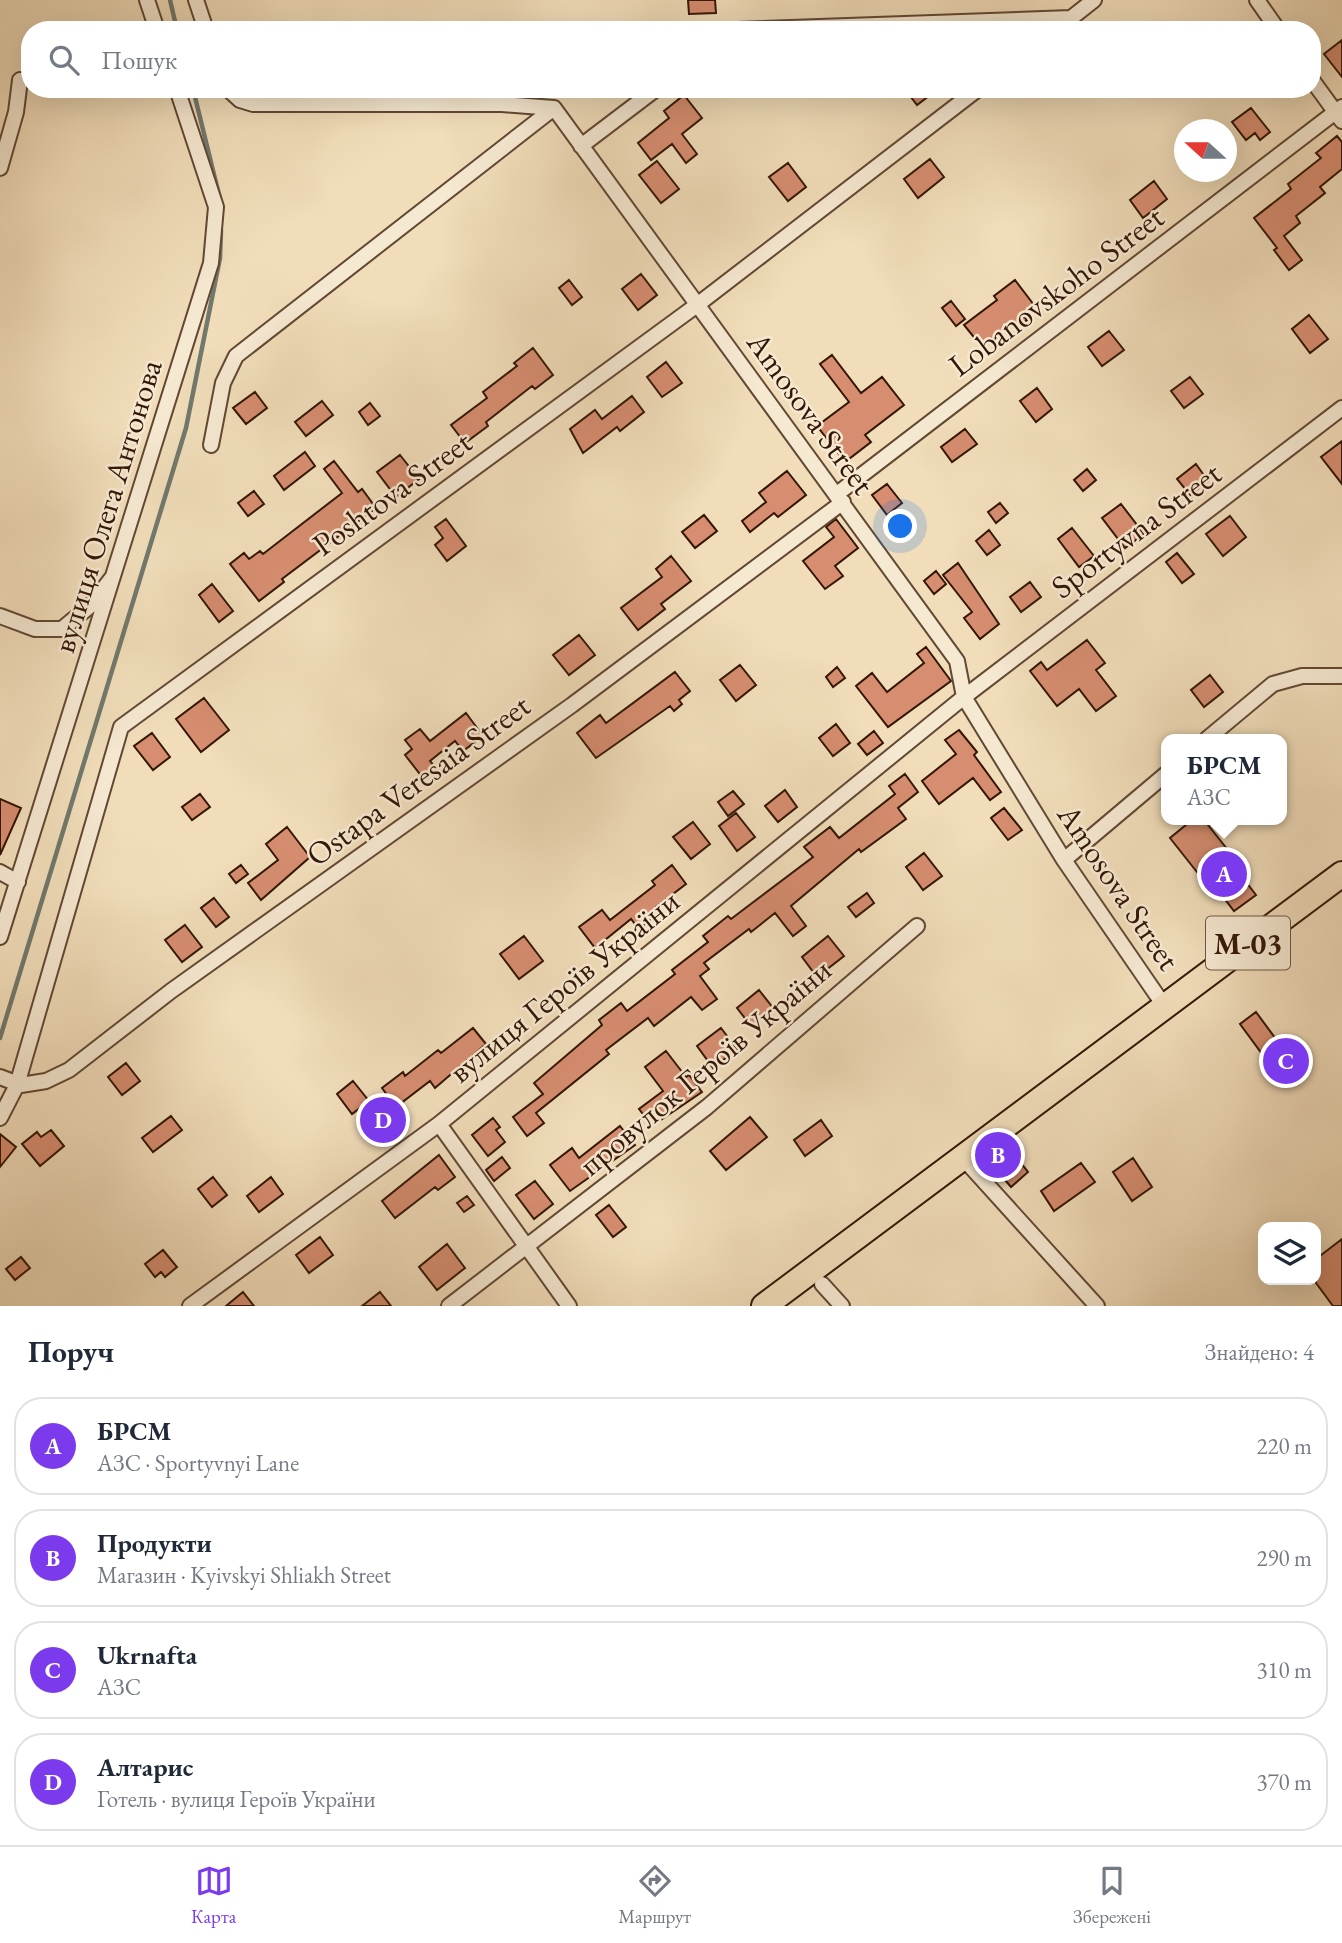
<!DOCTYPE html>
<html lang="uk">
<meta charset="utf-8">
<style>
body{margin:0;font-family:"EB Garamond",serif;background:#f2f2f3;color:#1f2937}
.controls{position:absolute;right:21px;bottom:21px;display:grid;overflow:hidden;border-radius:14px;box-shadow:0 7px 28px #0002}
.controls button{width:63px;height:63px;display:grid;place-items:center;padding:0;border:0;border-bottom:2px solid #e0e1e3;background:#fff;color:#1f2937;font:35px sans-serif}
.compass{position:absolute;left:1174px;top:119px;width:63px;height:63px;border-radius:50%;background:#fff;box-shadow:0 7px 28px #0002;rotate:291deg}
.you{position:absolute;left:901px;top:527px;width:24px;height:24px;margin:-18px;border:5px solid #fff;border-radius:50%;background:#1a73e8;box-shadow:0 0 0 10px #1a73e833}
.badge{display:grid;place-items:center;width:46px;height:46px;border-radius:50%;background:#7c3aed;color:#fff;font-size:23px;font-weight:700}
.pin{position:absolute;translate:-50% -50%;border:4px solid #fff;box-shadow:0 2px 7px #0006}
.popup{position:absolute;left:1161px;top:734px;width:126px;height:91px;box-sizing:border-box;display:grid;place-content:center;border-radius:14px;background:#fff;filter:drop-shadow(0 2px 5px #0005);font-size:23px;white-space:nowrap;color:#747a83}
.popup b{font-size:26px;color:#1f2937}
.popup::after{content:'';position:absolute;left:50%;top:100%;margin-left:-14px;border:14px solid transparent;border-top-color:#fff}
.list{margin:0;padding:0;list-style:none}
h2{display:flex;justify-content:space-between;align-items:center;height:91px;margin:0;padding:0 28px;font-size:30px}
h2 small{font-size:23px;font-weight:400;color:#747a83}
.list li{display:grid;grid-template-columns:46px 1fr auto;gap:21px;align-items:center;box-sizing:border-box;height:98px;margin:0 14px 14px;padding:0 14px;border:2px solid #e0e1e3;border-radius:28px}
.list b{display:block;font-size:26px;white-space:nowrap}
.list p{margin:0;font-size:23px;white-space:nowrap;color:#747a83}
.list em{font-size:23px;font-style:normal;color:#747a83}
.icon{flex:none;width:38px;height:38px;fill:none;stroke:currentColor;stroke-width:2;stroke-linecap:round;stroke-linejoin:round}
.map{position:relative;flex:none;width:1342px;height:1306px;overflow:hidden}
.search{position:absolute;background:#fff;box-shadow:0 7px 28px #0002;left:21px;right:21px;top:21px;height:77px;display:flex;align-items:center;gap:18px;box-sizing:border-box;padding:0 24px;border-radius:28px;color:#747a83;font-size:26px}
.sheet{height:539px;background:#fff}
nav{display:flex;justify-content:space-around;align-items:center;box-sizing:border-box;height:98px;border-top:2px solid #e0e1e3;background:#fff;font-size:19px;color:#747a83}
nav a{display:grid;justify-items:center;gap:4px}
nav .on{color:#7c3aed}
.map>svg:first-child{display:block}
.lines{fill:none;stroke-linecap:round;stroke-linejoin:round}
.stream{stroke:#71796d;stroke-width:4.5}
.building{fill:#d68d70;stroke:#331606;stroke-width:2}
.street-casing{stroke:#624833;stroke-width:18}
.highway-casing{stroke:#331606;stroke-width:28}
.street{stroke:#f6e9d2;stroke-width:14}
.highway{stroke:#f1ddba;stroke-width:24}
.labels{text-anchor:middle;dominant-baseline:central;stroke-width:5;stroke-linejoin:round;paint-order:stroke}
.shield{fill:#f6e9d2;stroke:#6e5543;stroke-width:2}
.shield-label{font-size:30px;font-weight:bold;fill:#331606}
.street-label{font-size:32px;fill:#331606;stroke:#f6e9d2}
</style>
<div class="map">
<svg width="1342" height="1306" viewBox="0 0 1342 1306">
<rect width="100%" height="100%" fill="#f1ddba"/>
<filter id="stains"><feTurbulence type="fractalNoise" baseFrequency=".00286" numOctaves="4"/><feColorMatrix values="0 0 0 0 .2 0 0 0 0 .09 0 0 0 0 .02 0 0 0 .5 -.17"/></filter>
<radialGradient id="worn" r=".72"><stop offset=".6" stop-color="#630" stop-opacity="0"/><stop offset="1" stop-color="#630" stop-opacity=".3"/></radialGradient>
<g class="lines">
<path class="stream" d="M170 0 177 30
M193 89 222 207
M0 1038 186 428 220 258 221 230"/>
</g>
<path class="building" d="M688 0H715L716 13 689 14Z
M1342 40V77L1324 54Z
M905 89H938L917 105Z
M684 95 702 118 682 134 697 154 686 163 672 144 651 160 638 143 669 118 664 111Z
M1251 108 1270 132 1260 140 1255 133 1246 140 1232 122Z
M1337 136 1342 142V169L1320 187 1325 193 1296 216 1300 223 1284 236 1302 260 1289 270 1274 250 1277 248 1254 218 1291 189 1288 184 1321 158 1316 153Z
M930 159 944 177 918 198 904 179Z
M657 161 679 189 661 203 639 175Z
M788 163 806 187 788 201 769 177Z
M1154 181 1167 199 1143 218 1130 200Z
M641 274 657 295 638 310 622 289Z
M569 280 582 297 572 305 559 288Z
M1015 280 1034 305 1022 314 1027 320 1018 327 1013 322 981 346 964 325 997 300 994 296Z
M951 301 965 319 956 326 942 308Z
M1309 315 1328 339 1310 353 1292 329Z
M1109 331 1124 350 1102 366 1088 347Z
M533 348 553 375 535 389 532 386 486 422 488 426 465 443 451 425 487 398 483 392 517 366 514 363Z
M832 355 861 393 882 377 904 405 865 435 871 442 845 462 817 426 849 402 820 364Z
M666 362 682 383 662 397 647 377Z
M1190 377 1203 394 1184 408 1171 391Z
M1037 388 1052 409 1036 422 1020 401Z
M255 392 267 408 246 424 233 408Z
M632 396 644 412 620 431 617 427 583 453 570 429 595 410 602 419Z
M322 401 333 415 306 436 295 422Z
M370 403 380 416 368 425 359 412Z
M965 429 977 444 952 462 941 447Z
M1342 441V484L1321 457Z
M305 452 315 466 284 490 274 476Z
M400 455 419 479 396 497 377 472Z
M334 461 358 492 362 489 376 508 282 579 284 582 259 601 230 564 244 553 249 559 260 551 263 554 342 493 324 469Z
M1196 464 1208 481 1190 495 1177 479Z
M1087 469 1096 480 1083 491 1074 480Z
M787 471 806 495 778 517 774 513 750 532 742 521 766 502 759 493Z
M887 484 902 503 887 515 872 495Z
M254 491 264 504 248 516 238 503Z
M1000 503 1008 513 996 523 988 512Z
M1121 504 1144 534 1125 548 1102 518Z
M704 515 717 531 695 548 682 532Z
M1230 516 1246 537 1223 556 1206 534Z
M446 519 466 546 447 561 435 545 443 538 435 527Z
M836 519 858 548 835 566 843 576 825 589 803 561 834 537 826 527Z
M1072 528 1094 556 1079 567 1058 539Z
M989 530 1000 545 987 555 976 541Z
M1177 553 1194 574 1182 583 1166 562Z
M671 556 691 581 661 604 665 609 638 630 621 608 662 577 656 569Z
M958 563 999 624 980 639 964 618 972 612 943 575Z
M936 571 946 584 934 594 924 581Z
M1030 582 1041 597 1021 612 1010 597Z
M212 584 233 611 219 622 199 595Z
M579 635 595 655 569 675 553 655Z
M1087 640 1105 663 1096 670 1116 696 1096 711 1079 689 1057 706 1030 671 1041 662 1047 670Z
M926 647 951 681 888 727 856 686 872 673 887 692 924 663 917 654Z
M740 665 756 685 736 701 720 680Z
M837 667 845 678 833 687 826 677Z
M675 672 690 691 679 700 682 704 674 711 670 706 596 758 577 733 600 715 606 723Z
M1210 675 1223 692 1204 707 1191 690Z
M204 698 229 730 201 752 176 719Z
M466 713 483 736 463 751 455 741 430 761 436 768 423 778 405 755 412 749 405 740 420 729 430 741Z
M836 724 850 743 833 756 819 738Z
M959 730 977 752 974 755 1001 792 990 800 973 778 939 804 922 781 956 754 945 740Z
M874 731 883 743 867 755 858 744Z
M152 733 170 757 153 770 134 746Z
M905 774 918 792 898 808 906 819 861 852 859 849 791 906 806 926 793 936 775 913 751 932 749 929 704 963 709 969 700 976 717 999 702 1010 691 997 654 1026 648 1018 606 1050 609 1054 536 1113 544 1123 527 1136 513 1117 543 1094 534 1083 602 1025 599 1020 621 1003 627 1011 675 974 672 970 708 942 703 936 728 916 731 919 813 857 804 847 830 827 839 838 895 794 889 786Z
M785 790 797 807 778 822 765 806Z
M733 791 744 804 728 816 718 802Z
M200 794 210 807 192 820 182 807Z
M0 799 21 808 0 855Z
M1004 808 1022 830 1008 840 991 818Z
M736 813 755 837 737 851 719 826Z
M1192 820H1204L1239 864 1237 870 1256 895 1234 911 1217 889 1208 886 1170 838Z
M693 822 710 844 691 859 673 837Z
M287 827 310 857 261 900 248 883 278 860 266 844Z
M924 853 942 876 923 890 906 867Z
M241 865 248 874 236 883 229 874Z
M672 865 686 884 656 907 660 912 639 929 631 919 595 948 579 927 602 910 610 920 655 885 652 881Z
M867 893 874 903 856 917 848 907Z
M214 898 229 917 216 927 201 908Z
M185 925 202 947 182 962 165 940Z
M524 936 543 961 519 979 500 954Z
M828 936 844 956 817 977 802 957Z
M759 990 774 1009 751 1026 737 1008Z
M1256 1012 1295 1065 1279 1077 1240 1024Z
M473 1028 486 1044 435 1088 430 1081 396 1107 382 1088 403 1072 405 1076 438 1050 441 1053Z
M721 1028 737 1049 713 1068 697 1046Z
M666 1051 686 1077 689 1075 702 1092 652 1126 639 1109 663 1091 645 1067Z
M126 1063 140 1081 122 1095 108 1077Z
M353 1081 369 1101 352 1114 337 1094Z
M171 1116 182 1130 153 1152 142 1138Z
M750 1117 767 1137 726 1170 710 1151Z
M493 1118 500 1127 496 1130 505 1142 488 1156 472 1135Z
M821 1120 832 1136 805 1156 794 1140Z
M620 1126 635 1145 570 1191 550 1165 572 1148 579 1158Z
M51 1130 64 1146 40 1166 22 1144 37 1132 41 1137Z
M0 1134 16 1147 0 1167Z
M1013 1153 1028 1172 1011 1187 995 1168Z
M439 1155 455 1177 438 1190 435 1187 395 1218 382 1201Z
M502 1157 510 1168 494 1181 486 1170Z
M1133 1158 1152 1187 1132 1201 1113 1172Z
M1081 1163 1095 1182 1054 1211 1041 1191Z
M213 1177 227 1195 212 1207 198 1189Z
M271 1177 283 1194 259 1212 247 1196Z
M535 1181 553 1204 534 1219 516 1195Z
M467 1196 474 1205 464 1212 457 1203Z
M609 1205 626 1227 613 1237 596 1215Z
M320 1237 333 1255 309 1273 296 1255Z
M1342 1239V1306H1333L1316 1283V1259Z
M447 1244 465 1268 437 1290 419 1267Z
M163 1250 177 1267 165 1277 161 1272 155 1277 145 1264Z
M21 1257 30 1268 15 1280 6 1269Z
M243 1292 254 1306H226Z
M380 1292 391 1306H362Z"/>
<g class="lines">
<defs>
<path id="street" d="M147 0 157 30
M196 0 206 30
M1257 0 1278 30
M737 30 1071 18
M1056 30 1094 0
M1312 80 1342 121
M228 89 240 100 253 104H502L554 108
M554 108 957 661 964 697 1064 860 1165 1007
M581 146 656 89
M0 168 16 112 20 80
M211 445 223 383 236 356 554 108
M837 494 1342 107
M0 616 35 629H62L91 605 111 579
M1207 739 1273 684 1302 676H1342
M1064 860 1166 774
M0 872 18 882
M0 937 211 263 216 207 177 89
M0 1077 21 1085 46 1081 69 1070 171 991 572 705 843 502
M0 1118 17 1085 121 727 697 305 978 89
M439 1124 569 1306
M963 1158 1097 1306
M822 1284 842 1306
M190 1306 439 1124 964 697 1342 408
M449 1306 707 1107 917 926"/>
<path id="highway" d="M764 1306 1342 874"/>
</defs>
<use href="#street" class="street-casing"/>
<use href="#highway" class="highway-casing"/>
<use href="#street" class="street"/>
<use href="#highway" class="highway"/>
</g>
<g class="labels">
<rect class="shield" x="1206" y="916.5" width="84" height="53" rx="5"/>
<g class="shield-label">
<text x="1248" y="943">М-03</text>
</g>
<g class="street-label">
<text transform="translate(1056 291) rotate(-37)">Lobanovskoho Street</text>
<text transform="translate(811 413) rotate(54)">Amosova Street</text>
<text transform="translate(392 493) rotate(-36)">Poshtova Street</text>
<text transform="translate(107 506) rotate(-73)">вулиця Олега Антонова</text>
<text transform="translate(1136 530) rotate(-37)">Sportyvna Street</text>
<text transform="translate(418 780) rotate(-36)">Ostapa Veresaia Street</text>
<text transform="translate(1119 887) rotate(56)">Amosova Street</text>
<text transform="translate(564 986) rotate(-39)">вулиця Героїв України</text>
<text transform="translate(705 1067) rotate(-40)">провулок Героїв України</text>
</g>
</g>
<rect width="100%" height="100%" filter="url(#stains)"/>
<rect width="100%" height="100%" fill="url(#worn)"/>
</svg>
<div class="controls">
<button><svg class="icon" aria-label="layers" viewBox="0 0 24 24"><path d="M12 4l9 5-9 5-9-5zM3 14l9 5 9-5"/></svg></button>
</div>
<svg class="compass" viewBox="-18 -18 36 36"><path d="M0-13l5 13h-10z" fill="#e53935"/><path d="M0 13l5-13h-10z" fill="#747a83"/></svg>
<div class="you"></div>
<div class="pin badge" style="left:1224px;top:874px">A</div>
<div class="popup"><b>БРСМ</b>АЗС</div>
<div class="pin badge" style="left:998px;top:1155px">B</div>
<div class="pin badge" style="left:1286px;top:1061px">C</div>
<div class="pin badge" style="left:383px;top:1120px">D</div>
<div class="search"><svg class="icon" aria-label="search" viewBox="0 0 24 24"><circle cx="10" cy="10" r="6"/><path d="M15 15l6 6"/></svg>Пошук</div>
</div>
<section class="sheet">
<h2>Поруч<small>Знайдено: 4</small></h2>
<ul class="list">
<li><span class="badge">A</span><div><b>БРСМ</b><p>АЗС · Sportyvnyi Lane</p></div><em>220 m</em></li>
<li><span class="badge">B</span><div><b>Продукти</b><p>Магазин · Kyivskyi Shliakh Street</p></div><em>290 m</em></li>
<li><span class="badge">C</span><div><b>Ukrnafta</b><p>АЗС</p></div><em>310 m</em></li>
<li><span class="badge">D</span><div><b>Алтарис</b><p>Готель · вулиця Героїв України</p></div><em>370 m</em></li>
</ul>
</section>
<nav>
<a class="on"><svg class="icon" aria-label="map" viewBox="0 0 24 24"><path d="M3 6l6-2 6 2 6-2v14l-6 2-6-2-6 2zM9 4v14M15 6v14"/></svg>Карта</a>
<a><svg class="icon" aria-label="directions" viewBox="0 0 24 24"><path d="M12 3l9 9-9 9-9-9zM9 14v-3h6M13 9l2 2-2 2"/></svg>Маршрут</a>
<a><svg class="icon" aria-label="saved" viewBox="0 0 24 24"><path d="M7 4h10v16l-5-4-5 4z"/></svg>Збережені</a>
</nav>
